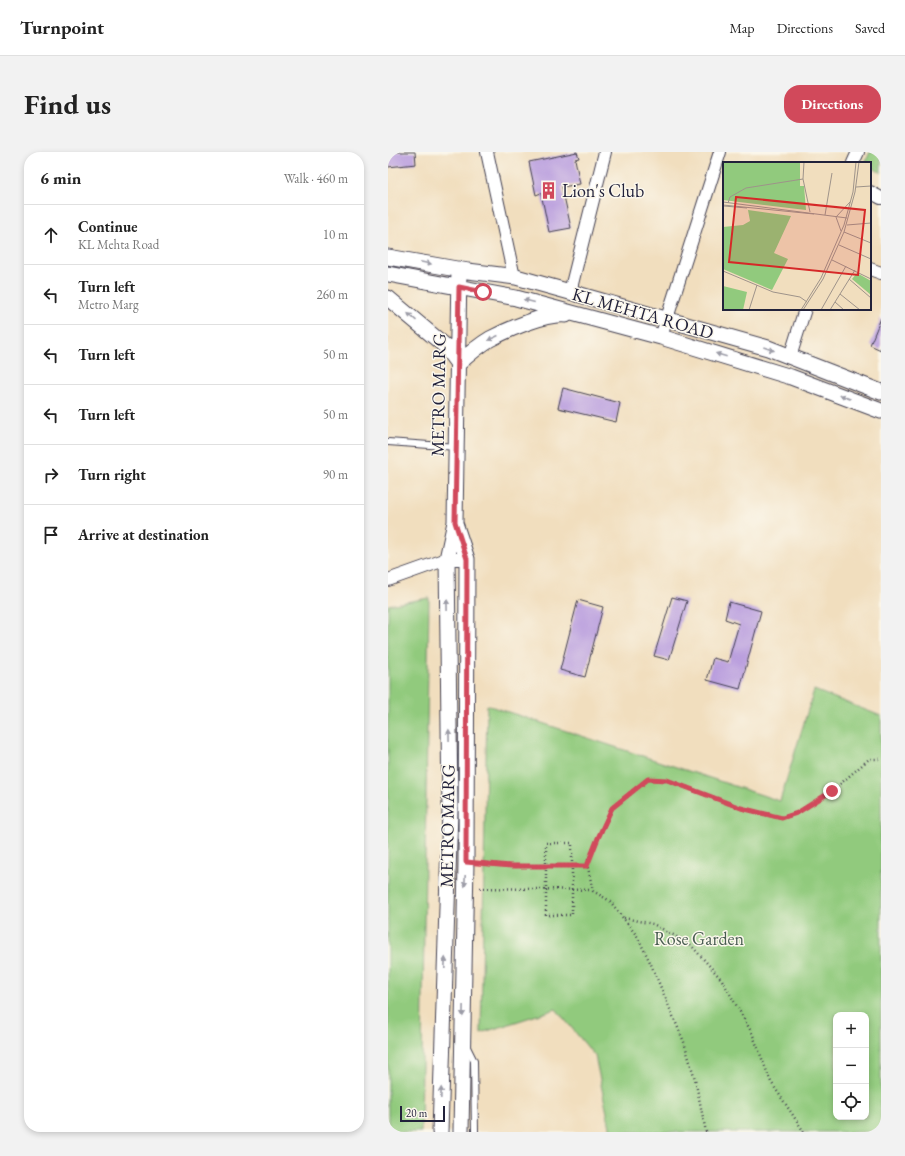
<!DOCTYPE html>
<meta charset="utf-8">
<style>
body{margin:0;font-family:"EB Garamond",serif;background:#f2f2f2;color:#222}
.controls{position:absolute;right:12px;bottom:12px;display:grid;overflow:hidden;border-radius:8px;box-shadow:0 2px 6px #0003}
.controls button{width:36px;height:36px;display:grid;place-items:center;padding:0;border:0;border-bottom:1px solid #e0e0e0;background:#fff;color:#222;font:20px sans-serif}
.scale{position:absolute;left:12px;bottom:10px;width:45px;box-sizing:border-box;padding-left:4px;border:2px solid #22223b;border-top:0;font-size:11px;line-height:14px;white-space:nowrap;color:#22223b;-webkit-text-stroke:3px #fbf7ec;paint-order:stroke}
.stop{position:absolute;width:12px;height:12px;margin:-9px;border:3px solid #d1495b;border-radius:50%;background:#fff}
.stop.end{background:#d1495b;border-color:#fff;box-shadow:0 1px 4px #0008}
.list{margin:0;padding:0;list-style:none}
h2{display:flex;justify-content:space-between;align-items:center;height:52px;margin:0;padding:0 16px;font-size:17px}
h2 small{font-size:13px;font-weight:400;color:#767676}
.list li{display:grid;grid-template-columns:26px 1fr auto;gap:12px;align-items:center;box-sizing:border-box;height:60px;padding:0 16px;border-top:1px solid #e0e0e0}
.list b{display:block;font-size:15px;white-space:nowrap}
.list p{margin:0;font-size:13px;white-space:nowrap;color:#767676}
.list em{font-size:13px;font-style:normal;color:#767676}
.icon{flex:none;width:22px;height:22px;fill:none;stroke:currentColor;stroke-width:2;stroke-linecap:round;stroke-linejoin:round}
.map{position:relative;flex:none;width:493px;height:980px;overflow:hidden;border-radius:16px}
header{display:flex;align-items:center;gap:24px;box-sizing:border-box;height:56px;padding:0 20px;background:#fff;border-bottom:1px solid #e0e0e0}
header strong{font-size:19px}
nav{display:flex;gap:22px;margin-inline-start:auto;font-size:14px}
.intro{display:flex;align-items:center;justify-content:space-between;box-sizing:border-box;height:96px;padding:0 24px}
h1{margin:0;font-size:28px}
.button{padding:10px 18px;border-radius:16px;background:#d1495b;color:#fff;font-size:14px;font-weight:700}
main{display:flex;gap:24px;padding:0 24px}
aside{flex:1;background:#fff;border-radius:16px;box-shadow:0 2px 6px #0003}
.map>svg:first-child{display:block}
.green{fill:#91ca7d;stroke:#5a765c;fill-rule:evenodd}
.building{fill:#b598dd}
.lines{fill:none;stroke-linecap:round;stroke-linejoin:round}
.service-casing{stroke:#413e4f;stroke-width:8}
.minor-casing{stroke:#413e4f;stroke-width:14}
.tertiary-casing{stroke:#413e4f;stroke-width:17}
.path{stroke:#413e4f;stroke-width:2.5;stroke-dasharray:1 3;stroke-linecap:butt}
.service{stroke:#fff;stroke-width:6}
.minor{stroke:#fff;stroke-width:12}
.tertiary{stroke:#fff;stroke-width:15}
.oneway{fill:#9c9ca7}
.route{stroke:#d1495b;stroke-width:5}
.labels{text-anchor:middle;dominant-baseline:central;stroke-width:3;stroke-linejoin:round;paint-order:stroke}
.poi-label{font-size:18px;fill:#22223b;stroke:#fbf7ec;text-anchor:start}
.street-label{font-size:18px;fill:#22223b;stroke:#fbf7ec}
.park-label{font-size:18px;fill:#495d52;stroke:#fbf7ec}
.inset-road{fill:none;stroke:#9e938a;stroke-width:1}
.view{fill:#d62828;fill-opacity:0.15;stroke:#d62828;stroke-width:2}
.inset-edge{fill:none;stroke:#22223b;stroke-width:2}
</style>
<header>
<strong>Turnpoint</strong>
<nav><a>Map</a><a>Directions</a><a>Saved</a></nav>
</header>
<div class="intro"><h1>Find us</h1><a class="button">Directions</a></div>
<main>
<aside>
<h2>6 min<small>Walk · 460 m</small></h2>
<ul class="list">
<li><svg class="icon" aria-label="ahead" viewBox="0 0 24 24"><path d="M12 20V5M6 11l6-6 6 6"/></svg><div><b>Continue</b><p>KL Mehta Road</p></div><em>10 m</em></li>
<li><svg class="icon" aria-label="left" viewBox="0 0 24 24"><path d="M17 20v-9H6M10 6l-5 5 5 5"/></svg><div><b>Turn left</b><p>Metro Marg</p></div><em>260 m</em></li>
<li><svg class="icon" aria-label="left" viewBox="0 0 24 24"><path d="M17 20v-9H6M10 6l-5 5 5 5"/></svg><div><b>Turn left</b></div><em>50 m</em></li>
<li><svg class="icon" aria-label="left" viewBox="0 0 24 24"><path d="M17 20v-9H6M10 6l-5 5 5 5"/></svg><div><b>Turn left</b></div><em>50 m</em></li>
<li><svg class="icon" aria-label="right" viewBox="0 0 24 24"><path d="M7 20v-9h11M14 6l5 5-5 5"/></svg><div><b>Turn right</b></div><em>90 m</em></li>
<li><svg class="icon" aria-label="arrive" viewBox="0 0 24 24"><path d="M6 21V4h12l-3 4 3 4H6"/></svg><div><b>Arrive at destination</b></div></li>
</ul>
</aside>
<div class="map">
<svg width="493" height="980" viewBox="0 0 493 980">
<rect width="100%" height="100%" fill="#fbf7ec"/>
<filter id="ink" filterUnits="userSpaceOnUse"><feTurbulence type="fractalNoise" baseFrequency=".025" numOctaves="2"/><feDisplacementMap in="SourceGraphic" scale="8" xChannelSelector="R" yChannelSelector="G"/><feConvolveMatrix kernelMatrix="1 2 1 2 8 2 1 2 1" color-interpolation-filters="sRGB"/></filter>
<filter id="wash" filterUnits="userSpaceOnUse"><feTurbulence type="fractalNoise" baseFrequency=".012" numOctaves="4" result="noise"/><feDisplacementMap in="SourceGraphic" scale="16" xChannelSelector="R" yChannelSelector="G"/><feGaussianBlur stdDeviation="0.9" result="paint"/><feColorMatrix in="noise" values="0 0 0 0 0 0 0 0 0 0 0 0 0 0 0 0 0 1.4 0 .05"/><feComposite in="paint" operator="in"/></filter>
<g filter="url(#wash)">
<rect width="100%" height="100%" fill="#f1debe"/>
<path class="green" d="M482 0H493V21L482 14V11H477Z
M41 446 33 980H0V453Z
M426 538 493 564V980H223L207 904 168 857 93 881 99 553 392 649ZM448 863H478V965H448Z"/>
<g id="blocks">
<path class="building" d="M0 0H27L28 12 0 15Z
M189 0 191 6 187 7 192 32 174 35 183 76 161 80 153 41 148 43 141 10Z
M493 166V198L482 193Z
M175 236 232 251 228 270 170 256Z
M284 445 299 449 281 508 266 504Z
M190 448 215 455 197 525 172 518Z
M341 450 373 459 352 537 319 528 325 506 340 510 351 472 337 467Z"/>
</g>
</g>
<g filter="url(#ink)">
<use href="#blocks" fill-opacity="0" stroke="#413e4f" stroke-width="1"/>
<g class="lines">
<defs>
<path id="service" d="M0 290 69 295
M79 895 86 909 87 980"/>
<path id="minor" d="M99 0 126 125
M465 11 470 0
M482 40 493 46
M482 117 493 121
M182 140 217 0
M273 185 332 0
M402 205 417 157
M0 428 59 407H79"/>
<path id="tertiary" d="M0 105 80 119 128 125 182 140 380 196 493 240
M0 122 128 146 273 185 403 225 493 259
M0 146 56 193 70 212C80 203 90 194 102 187 121 177 157 161 178 163
M67 371 79 407 78 710 73 980
M52 980 62 658 59 407 67 370 71 117"/>
</defs>
<use href="#service" class="service-casing"/>
<use href="#minor" class="minor-casing"/>
<use href="#tertiary" class="tertiary-casing"/>
<path class="path" d="M158 691H184V763H158Z
M92 711 123 714H199
M92 736 204 738
M236 766 265 772 302 792 334 828 364 881 383 930 416 980
M318 980 307 927 296 890 262 810 249 784 235 766 222 749 205 739 199 711 224 656 260 627 279 628 353 656 393 666 409 661 444 639 481 607H493"/>
<use href="#service" class="service"/>
<use href="#minor" class="minor"/>
<use href="#tertiary" class="tertiary"/>
</g>
<defs><path id="oneway-solid" d="M-6-.8H1V-3.2L6.5 0L1 3.2V.8H-6Z"/></defs>
<g class="oneway">
<use href="#oneway-solid" transform="translate(38 111) rotate(12)"/>
<use href="#oneway-solid" transform="translate(141 149) rotate(-165)"/>
<use href="#oneway-solid" transform="translate(24 165) rotate(-139)"/>
<use href="#oneway-solid" transform="translate(105 186) rotate(155)"/>
<use href="#oneway-solid" transform="translate(381 197) rotate(19)"/>
<use href="#oneway-solid" transform="translate(333 203) rotate(-163)"/>
<use href="#oneway-solid" transform="translate(457 245) rotate(-159)"/>
<use href="#oneway-solid" transform="translate(59 453) rotate(-91)"/>
<use href="#oneway-solid" transform="translate(61 583) rotate(-91)"/>
<use href="#oneway-solid" transform="translate(77 729) rotate(92)"/>
<use href="#oneway-solid" transform="translate(57 811) rotate(-88)"/>
<use href="#oneway-solid" transform="translate(75 859) rotate(91)"/>
<use href="#oneway-solid" transform="translate(53 941) rotate(-88)"/>
</g>
</g>
<g class="lines" filter="url(#ink)">
<path class="route" d="M95 140 71 135 67 370 79 407 78 710 123 714H199L210 686 224 656 260 627 279 628 353 656 394 666 409 661 444 639"/>
</g>
<defs>
<symbol id="building-bare" viewBox="-9 -9 18 18"><path d="M-4-6H4V6H1V3H-1V6H-4ZM-2.5-4.3h1.7v1.8h-1.7ZM.8-4.3h1.7v1.8H.8ZM-2.5-1h1.7V.8h-1.7ZM.8-1h1.7V.8H.8Z" fill="#d1495b" stroke="#fbf7ec" stroke-width="2.5" paint-order="stroke"/></symbol>
</defs>
<g fill-rule="evenodd">
<use href="#building-bare" x="148" y="26" width="25" height="25"/>
</g>
<g class="labels">
<g class="poi-label">
<text x="174" y="38">Lion's Club</text>
</g>
<g class="street-label">
<text transform="translate(255 161) rotate(16)">KL MEHTA ROAD</text>
<text transform="translate(50 243) rotate(-89)">METRO MARG</text>
<text transform="translate(59 674) rotate(-89)">METRO MARG</text>
</g>
<g class="park-label">
<text x="311" y="786">Rose Garden</text>
</g>
</g>
<g transform="translate(335 10)">
<rect width="148" height="148" fill="#f1debe"/>
<path d="M0 0H77V24H81L83 48 0 38ZM25 48 68 54 51 91 65 97 49 128 0 107V65L20 63 27 59ZM134 111 148 119V133L129 117ZM0 124 24 130 20 148H0Z" fill="#91ca7d"/>
<path class="inset-road" d="M81 0 80 17 87 50M133 25 148 24M148 31V47M0 40 124 56M5 41 7 35 23 26 80 17M0 43 91 52M1 44 24 46M102 53 109 11M124 63 148 61M118 69 113 55 127 40M121 70 148 81M116 83 148 97M109 98 148 117M0 109 50 130 77 135 84 140M126 117 148 136M117 132 137 148M112 140 121 148M26 148 34 123M78 148 98 116 121 63 130 30 133 0M80 148 100 117 121 70 132 30 136 0M98 148 123 104M107 148 132 108"/>
<path class="view" d="M13 35 142 48 135 113 6 100Z"/>
<rect width="148" height="148" class="inset-edge"/>
</g>
</svg>
<div class="controls">
<button>+</button>
<button>−</button>
<button><svg class="icon" aria-label="locate" viewBox="0 0 24 24"><circle cx="12" cy="12" r="6"/><path d="M12 2v4M12 18v4M2 12h4M18 12h4"/></svg></button>
</div>
<div class="scale">20 m</div>
<div class="stop" style="left:95px;top:140px"></div>
<div class="stop end" style="left:444px;top:639px"></div>
</div>
</main>
